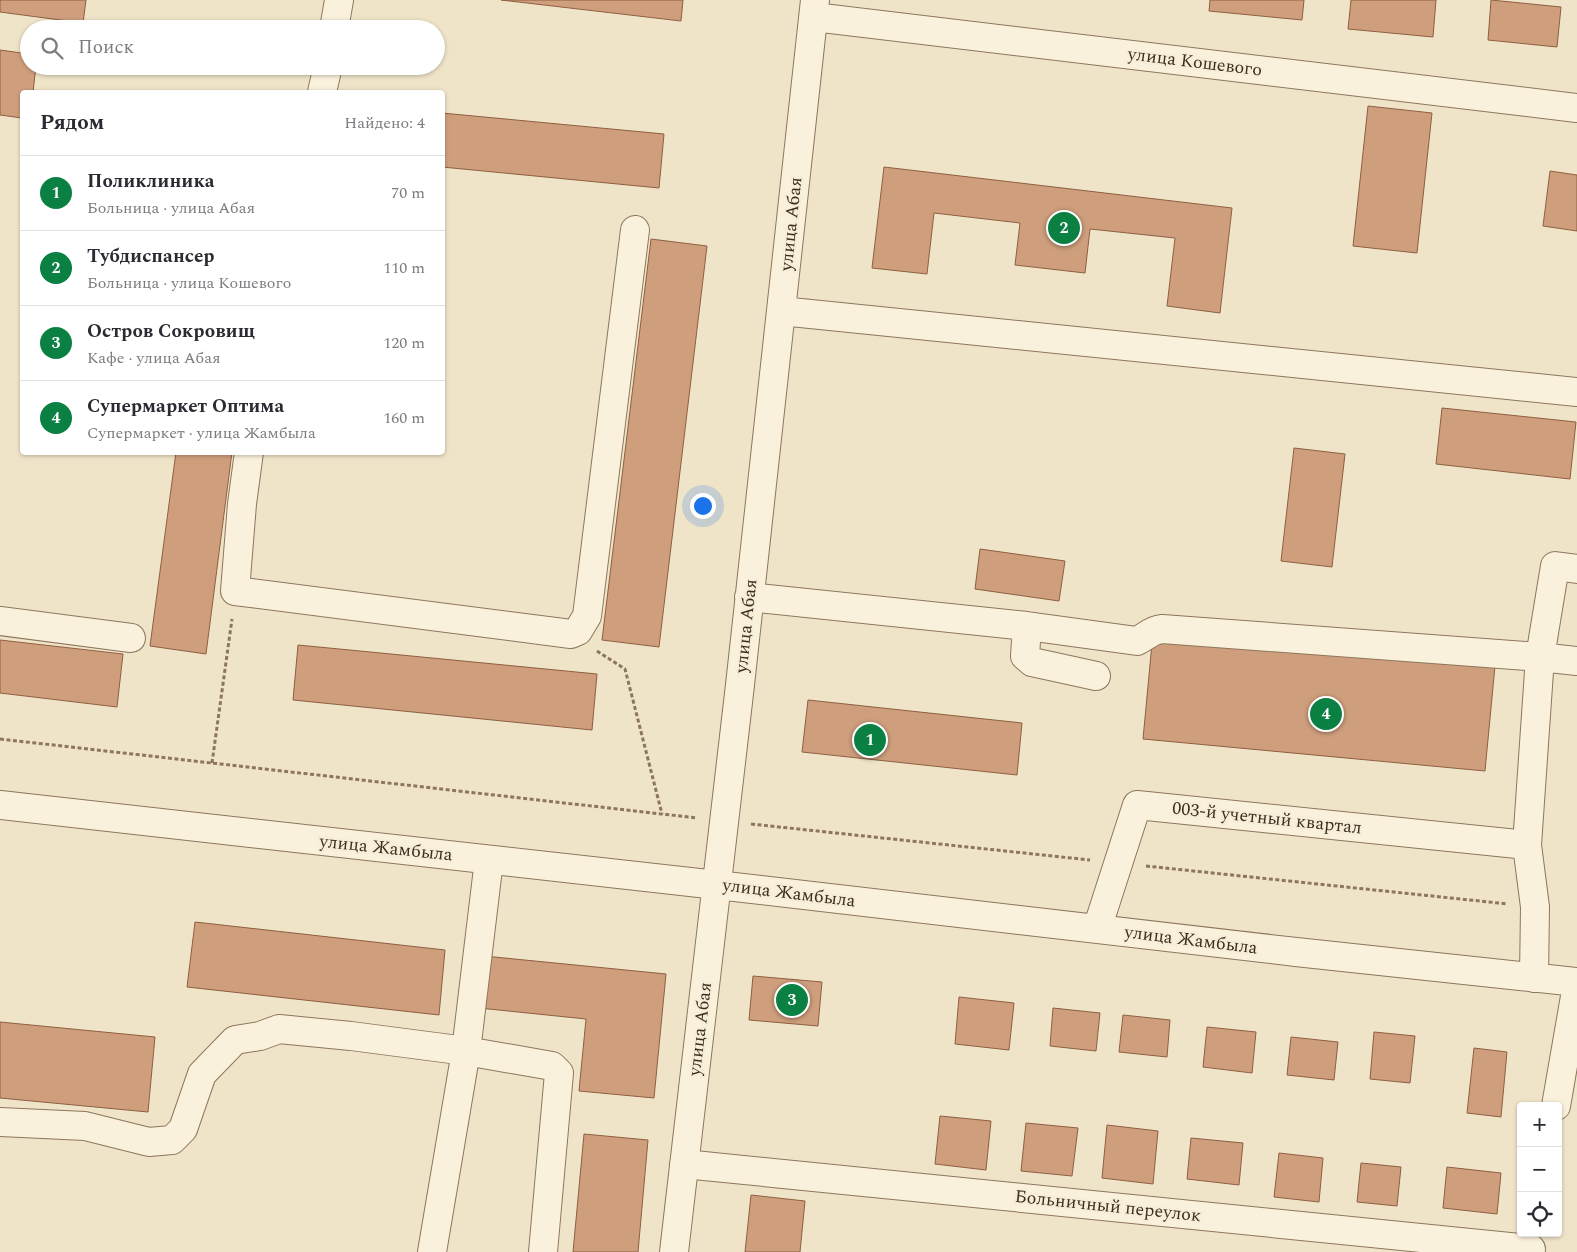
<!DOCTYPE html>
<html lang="ru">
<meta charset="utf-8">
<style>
body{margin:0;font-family:Spectral,serif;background:#f2f2f3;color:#2b2b33}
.controls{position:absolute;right:15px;bottom:15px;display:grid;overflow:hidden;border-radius:5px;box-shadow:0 1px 4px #0004}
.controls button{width:45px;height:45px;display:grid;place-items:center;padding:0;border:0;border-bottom:1px solid #e1e1e2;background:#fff;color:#2b2b33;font:25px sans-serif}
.you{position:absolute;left:702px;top:505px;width:18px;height:18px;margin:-12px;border:4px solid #fff;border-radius:50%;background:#1a73e8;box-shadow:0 0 0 8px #1a73e833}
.badge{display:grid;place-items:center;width:32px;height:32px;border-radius:50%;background:#0b8043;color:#fff;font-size:16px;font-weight:700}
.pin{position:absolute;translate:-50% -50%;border:2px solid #fff;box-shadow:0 1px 5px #0006}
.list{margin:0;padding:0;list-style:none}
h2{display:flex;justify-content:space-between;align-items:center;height:65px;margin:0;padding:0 20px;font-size:21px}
h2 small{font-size:16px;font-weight:400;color:#7c7c81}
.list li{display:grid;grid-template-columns:32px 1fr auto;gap:15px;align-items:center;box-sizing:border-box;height:75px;padding:0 20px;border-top:1px solid #e1e1e2}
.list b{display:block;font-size:19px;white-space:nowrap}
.list p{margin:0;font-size:16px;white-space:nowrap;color:#7c7c81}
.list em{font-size:16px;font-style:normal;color:#7c7c81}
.icon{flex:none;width:28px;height:28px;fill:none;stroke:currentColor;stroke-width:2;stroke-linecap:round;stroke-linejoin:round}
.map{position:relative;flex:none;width:1577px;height:1252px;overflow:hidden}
.search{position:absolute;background:#fff;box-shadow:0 1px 4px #0004;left:20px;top:20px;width:425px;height:55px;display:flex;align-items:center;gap:12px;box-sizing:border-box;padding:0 18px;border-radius:28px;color:#7c7c81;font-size:19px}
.panel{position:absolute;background:#fff;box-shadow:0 1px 4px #0004;left:20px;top:90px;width:425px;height:365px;border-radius:5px}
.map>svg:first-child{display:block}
.building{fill:#cf9f7d;stroke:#8d5f41}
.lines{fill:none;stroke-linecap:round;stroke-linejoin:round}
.minor-casing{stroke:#8d765c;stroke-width:30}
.path{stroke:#8d765c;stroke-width:3;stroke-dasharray:4 2.5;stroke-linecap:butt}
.minor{stroke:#faf1dc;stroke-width:28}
.labels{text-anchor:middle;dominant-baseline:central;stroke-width:5;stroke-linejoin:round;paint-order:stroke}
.street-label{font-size:18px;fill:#3d2e20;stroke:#f7eed8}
</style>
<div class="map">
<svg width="1577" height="1252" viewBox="0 0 1577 1252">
<rect width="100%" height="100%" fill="#f0e4c8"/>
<path class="building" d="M0 0H86L83 23 0 12Z
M501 0H683L681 21Z
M1210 0H1304L1302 20 1209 11Z
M1351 0H1436L1433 37 1348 29Z
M1491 0 1561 7 1557 47 1488 40Z
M0 50 29 54V66H36L33 92H22V118L0 115Z
M1368 106 1432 113 1417 253 1353 246Z
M442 113 664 134 659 188 442 167Z
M884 167 1232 208 1220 313 1167 306 1175 238 1090 229 1085 273 1015 265 1020 223 934 213 927 274 872 268Z
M1550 171 1577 175V231L1543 226Z
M651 239 707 246 659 647 602 640Z
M1442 408 1576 422 1570 479 1436 464Z
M1294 448 1345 454 1332 567 1281 561Z
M176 452H232L206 654 150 646Z
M980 549 1065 561 1059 601 975 589Z
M1153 633 1495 666 1485 771 1143 739Z
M0 640 123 654 117 707 0 693Z
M298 645 597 674 592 730 293 700Z
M808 700 1022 723 1017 775 802 752Z
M195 922 445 950 439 1015 187 987Z
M484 956 666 974 654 1098 579 1091 586 1019 479 1008Z
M753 976 822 982 818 1026 749 1020Z
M959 997 1014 1003 1009 1050 955 1044Z
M1053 1008 1100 1013 1096 1051 1050 1046Z
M1123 1015 1170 1020 1167 1057 1119 1052Z
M0 1022 155 1037 148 1112 0 1098Z
M1207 1027 1256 1032 1252 1073 1203 1067Z
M1374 1032 1415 1036 1410 1083 1370 1079Z
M1291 1037 1338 1042 1334 1080 1287 1075Z
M1474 1048 1507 1052 1501 1117 1467 1113Z
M940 1116 991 1121 986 1170 935 1164Z
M1026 1123 1078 1128 1072 1176 1021 1171Z
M1107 1125 1158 1131 1153 1184 1102 1178Z
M584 1134 648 1140 638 1252H573Z
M1191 1138 1243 1143 1239 1185 1187 1179Z
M1279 1153 1323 1158 1319 1202 1274 1197Z
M1361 1163 1401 1167 1397 1206 1357 1202Z
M1447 1167 1501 1173 1497 1214 1443 1208Z
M751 1195 805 1201 800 1252H745Z"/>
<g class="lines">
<defs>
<path id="minor" d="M814 17 1577 108
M334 29 339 0
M322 92 328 66
M781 311 1577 392
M249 452 242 504 235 591 571 634 578 631 587 616 635 230
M749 597 1027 626 1137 641C1146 637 1151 630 1162 629L1540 657 1577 661
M0 621 131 638
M1027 626 1025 656 1032 662 1096 676
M0 805 717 885 1296 952 1577 982
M1097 929 1137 805 1527 845
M1534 978 1535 907 1527 845 1540 657 1555 566 1577 569
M1556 1106 1577 985
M0 1122 85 1126 149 1142 172 1140 183 1129 202 1074 235 1040 260 1036 279 1029 351 1036 466 1051 552 1066 559 1073 543 1252
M684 1164 1531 1249
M432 1252 466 1051 489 860
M674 1252 740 685 815 0"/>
</defs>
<use href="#minor" class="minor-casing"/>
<path class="path" d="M597 651 625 669 662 814
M0 739 697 818
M212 763 232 619
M751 824 1090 860
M1146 866 1508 904"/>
<use href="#minor" class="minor"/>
</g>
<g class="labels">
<g class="street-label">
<text transform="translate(1195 62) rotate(7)">улица Кошевого</text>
<text transform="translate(791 224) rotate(-84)">улица Абая</text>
<text transform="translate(746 626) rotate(-84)">улица Абая</text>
<text transform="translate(1267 818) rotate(6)">003-й учетный квартал</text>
<text transform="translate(386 848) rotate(6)">улица Жамбыла</text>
<text transform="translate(789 893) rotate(7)">улица Жамбыла</text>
<text transform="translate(1191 940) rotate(7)">улица Жамбыла</text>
<text transform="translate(700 1029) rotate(-83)">улица Абая</text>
<text transform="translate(1108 1206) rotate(6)">Больничный переулок</text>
</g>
</g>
</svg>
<div class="controls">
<button>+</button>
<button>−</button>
<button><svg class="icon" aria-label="locate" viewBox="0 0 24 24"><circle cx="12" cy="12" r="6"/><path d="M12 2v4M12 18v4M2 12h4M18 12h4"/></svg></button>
</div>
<div class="you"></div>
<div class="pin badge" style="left:870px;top:740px">1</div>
<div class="pin badge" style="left:1064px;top:228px">2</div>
<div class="pin badge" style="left:792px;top:1000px">3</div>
<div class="pin badge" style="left:1326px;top:714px">4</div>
<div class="search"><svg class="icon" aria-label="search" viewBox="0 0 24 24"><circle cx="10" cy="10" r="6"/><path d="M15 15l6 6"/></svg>Поиск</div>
<section class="panel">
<h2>Рядом<small>Найдено: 4</small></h2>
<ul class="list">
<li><span class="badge">1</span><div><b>Поликлиника</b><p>Больница · улица Абая</p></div><em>70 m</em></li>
<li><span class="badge">2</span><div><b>Тубдиспансер</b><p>Больница · улица Кошевого</p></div><em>110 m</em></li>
<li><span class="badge">3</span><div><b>Остров Сокровищ</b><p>Кафе · улица Абая</p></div><em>120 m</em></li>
<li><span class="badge">4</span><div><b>Супермаркет Оптима</b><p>Супермаркет · улица Жамбыла</p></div><em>160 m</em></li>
</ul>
</section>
</div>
